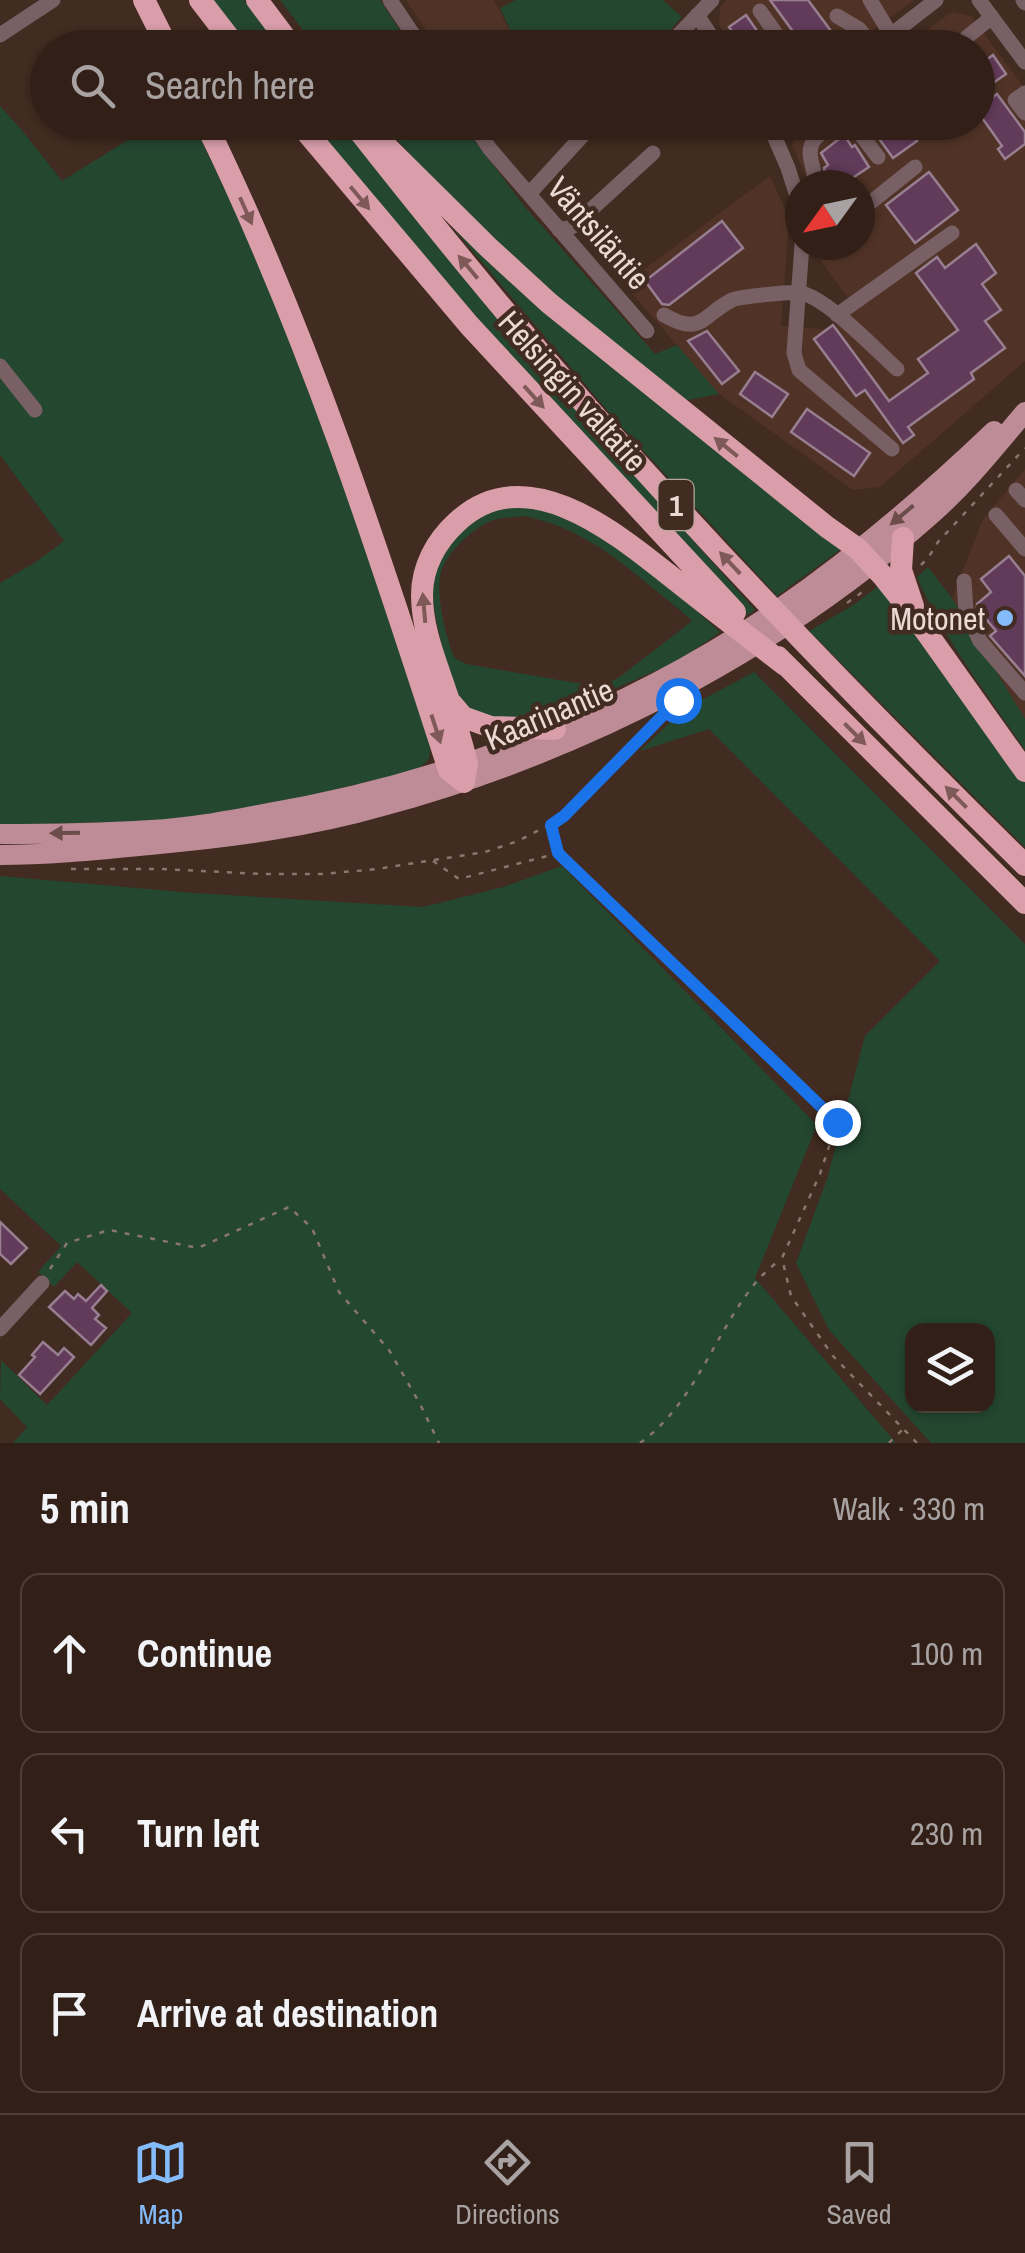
<!DOCTYPE html>
<meta charset="utf-8">
<style>
body{margin:0;font-family:"Archivo Narrow",sans-serif;background:#3d2d25;color:#f1f3f6}
.controls{position:absolute;right:30px;bottom:30px;display:grid;overflow:hidden;border-radius:20px;box-shadow:0 2px 8px #0004}
.controls button{width:90px;height:90px;display:grid;place-items:center;padding:0;border:0;border-bottom:2px solid #4d3e37;background:#322018;color:#f1f3f6;font:50px sans-serif}
.compass{position:absolute;left:785px;top:170px;width:90px;height:90px;border-radius:50%;background:#322018;box-shadow:0 2px 8px #0004;rotate:237deg}
.stop{position:absolute;width:30px;height:30px;margin:-22px;border:8px solid #1a73e8;border-radius:50%;background:#fff}
.stop.end{background:#1a73e8;border-color:#fff;box-shadow:0 2px 10px #0008}
.list{margin:0;padding:0;list-style:none}
h2{display:flex;justify-content:space-between;align-items:center;height:130px;margin:0;padding:0 40px;font-size:42px}
h2 small{font-size:32px;font-weight:400;color:#a8a3a2}
.list li{display:grid;grid-template-columns:65px 1fr auto;gap:30px;align-items:center;box-sizing:border-box;height:160px;margin:0 20px 20px;padding:0 20px;border:2px solid #4d3e37;border-radius:20px}
.list b{display:block;font-size:38px;white-space:nowrap}
.list em{font-size:32px;font-style:normal;color:#a8a3a2}
.icon{flex:none;width:55px;height:55px;fill:none;stroke:currentColor;stroke-width:2;stroke-linecap:round;stroke-linejoin:round}
.map{position:relative;flex:none;width:1025px;height:1443px;overflow:hidden}
.search{position:absolute;background:#322018;box-shadow:0 2px 8px #0004;left:30px;right:30px;top:30px;height:110px;display:flex;align-items:center;gap:25px;box-sizing:border-box;padding:0 35px;border-radius:55px;color:#a8a3a2;font-size:38px}
.sheet{height:670px;background:#322018}
nav{display:flex;justify-content:space-around;align-items:center;box-sizing:border-box;height:140px;border-top:2px solid #4d3e37;background:#322018;font-size:28px;color:#a8a3a2}
nav a{display:grid;justify-items:center;gap:5px}
nav .on{color:#84bcfb}
.map>svg:first-child{display:block}
.built{fill:#503326}
.green{fill:#244730;fill-rule:evenodd}
.building{fill:#633b5a;stroke:#977f91;stroke-width:2.5}
.lines{fill:none;stroke-linecap:round;stroke-linejoin:round}
.path{stroke:#8a766c;stroke-width:2.5;stroke-dasharray:5 8;stroke-linecap:butt}
.minor{stroke:#786064;stroke-width:15}
.major{stroke:#be8c96;stroke-width:20}
.highway{stroke:#d99ea9;stroke-width:22}
.oneway{fill:#7e5957}
.oneway2{fill:#6d4d49}
.route{stroke:#1a73e8;stroke-width:12}
.poi-dot{fill:#84bcfb;stroke:#422b20;stroke-width:4}
.labels{text-anchor:middle;dominant-baseline:central;stroke-width:9;stroke-linejoin:round;paint-order:stroke}
.shield{fill:#422b20;stroke:#b8a69d;stroke-width:2.5}
.shield-label{font-size:30px;font-weight:bold;fill:#eadad3}
.street-label{font-size:32px;fill:#eadad3;stroke:#422b20}
.poi-label{font-size:32px;fill:#eadad3;stroke:#422b20;text-anchor:end}
</style>
<div class="map">
<svg width="1025" height="1443" viewBox="0 0 1025 1443">
<rect width="100%" height="100%" fill="#422b20"/>
<path class="built" d="M406 0H494L518 47H437Z
M727 0H914L850 47H732L719 25 720 7Z
M952 12 971 16 1025 89V361L880 487 853 490 719 394 624 284 770 176 789 218 781 326 835 330 848 298 819 258 820 245H860V185H810L792 145 802 123 978 122V48L904 47Z
M1025 469V719L952 598 983 519Z"/>
<path class="green" d="M212 0H244L281 47H249Z
M280 0H380L411 47H316Z
M516 0H663L682 17 655 47H518L500 8Z
M0 106 21 129 62 181 155 123H193C236 211 277 302 312 394 356 510 394 628 430 747L429 759 417 770 273 804 163 821 0 825V583L34 563 64 541 0 455Z
M311 123H340L597 432 755 610 748 615 479 320Z
M382 123H461L526 208 655 354 677 345 719 394 684 401 586 323 471 222Z
M443 216 840 550 777 596 618 423Z
M501 507C514 507 528 505 540 508 612 527 667 584 720 632L680 660 566 710 537 718 496 721 468 709 450 684 431 595 436 564 459 528ZM523 516C575 525 616 557 655 590 667 600 681 610 692 621L621 676 611 682 594 686 466 664 455 658C446 640 435 592 441 572 447 552 472 529 491 521 500 517 513 518 523 516Z
M928 567 952 598 1025 719V750C988 694 943 639 917 577Z
M881 584 1025 781V847L809 631 855 604Z
M754 672 1025 944V1443H931L829 1330 796 1263 827 1179 865 1036 940 961 709 729 640 751 683 710ZM912 1330H988V1406H912Z
M562 866 817 1125 755 1278 896 1443H13L27 1427 0 1399 1 1360 47 1405 132 1313 77 1262 54 1287 38 1272 61 1246 0 1189V876L194 893 423 907 503 887Z"/>
<path class="building" d="M770 0H808L837 39 826 48H805Z
M746 15 769 48H744L729 27Z
M993 55 1006 74 986 88 978 75V66Z
M997 94 1025 132V144L1005 159 998 149 1002 146 978 112V108Z
M867 122H904L917 141 893 158Z
M844 135 852 147 855 145 869 167 842 185 836 177 831 181 825 173 824 168 828 165 821 153Z
M929 172 958 210 915 243 886 205Z
M722 221 743 248 669 305 662 304 645 281Z
M976 244 996 273 982 284 1001 310 985 321 1005 348 971 373 974 379 908 427 914 435 903 443 865 390 856 396 814 339 833 325 889 401 928 373 918 359 958 330 916 273 937 257 945 268Z
M707 331 739 371 722 384 688 341Z
M755 372 788 394 772 417 740 394Z
M807 409 870 453 854 476 791 432Z
M1009 556 1025 576V676L990 636 996 631 977 608V604L991 592 981 579Z
M0 1222 27 1248 11 1264 0 1254Z
M101 1285 107 1291 92 1308 99 1315 95 1319 106 1328 91 1345 49 1307 65 1291 74 1299 78 1294 86 1301Z
M43 1342 58 1355 64 1348 74 1357 40 1394 19 1375 35 1357 32 1355Z"/>
<g class="lines">
<path class="path" d="M921 565 928 558 938 542 1025 448
M847 603 865 590
M551 825 558 851
M433 861 459 879 559 853 837 1122 820 1174 782 1258 791 1296 833 1356 917 1443
M71 869H162L262 874H323L377 869 485 852 518 841 564 817 662 717
M50 1269 67 1243 109 1230 198 1248 289 1207 312 1228 339 1292 389 1350 420 1404 439 1443
M640 1443C694 1404 713 1337 753 1286 760 1276 771 1268 780 1259
M889 1443 902 1430"/>
<path class="minor" d="M390 0 422 48
M870 0 891 35
M979 0 1025 62
M1023 0 1025 3
M760 11 786 48
M697 15 719 48
M837 16 859 29 874 48
M0 35 53 0
M967 37 992 17
M666 48 712 0
M874 48 936 0
M1025 93 1015 100 1025 113
M472 122 490 149 647 331
M770 122 769 124 788 168 800 206
M843 122 855 127 878 157
M814 185C816 175 813 170 811 160 806 138 822 133 838 122
M529 194 595 122
M860 211 915 167
M559 230 572 227 653 153
M802 245 794 353 799 370 892 449
M664 315C702 337 702 315 732 300 739 297 792 291 801 293 827 298 876 350 897 369
M837 315 952 233
M0 366 35 410
M1016 490 1025 500
M996 515 1025 549
M964 581 966 611 980 641 1025 693
M0 1329 42 1283"/>
<path class="major" d="M0 834C50 834 101 833 151 830 189 828 226 821 263 814 447 783 625 714 779 609 856 556 927 495 994 431
M0 855C53 855 106 849 159 844 234 837 310 827 383 806 584 751 777 652 933 513 968 482 996 446 1025 412"/>
<path class="highway" d="M144 0 168 48
M200 0 237 48
M257 0 293 48
M205 122C307 330 378 550 449 770L464 782 467 763C461 741 455 719 448 698 437 664 422 631 422 595 422 567 436 541 457 522 530 454 625 541 683 586 717 613 751 639 785 665
M298 122 469 325 735 612
M352 122C429 220 507 316 589 409 729 567 875 718 1025 865
M383 143 488 247 549 303 827 527 858 549 882 575 917 619 1025 771
M903 538 901 570 913 606
M778 657 1025 903
M452 704 463 717 491 727 555 729"/>
</g>
<defs><path id="oneway-solid" d="M-6-.8H1V-3.2L6.5 0L1 3.2V.8H-6Z" transform="scale(2.5)"/></defs>
<g class="oneway">
<use href="#oneway-solid" transform="translate(360 198) rotate(50)"/>
<use href="#oneway-solid" transform="translate(246 211) rotate(66)"/>
<use href="#oneway-solid" transform="translate(468 267) rotate(-130)"/>
<use href="#oneway-solid" transform="translate(534 397) rotate(48)"/>
<use href="#oneway-solid" transform="translate(726 447) rotate(-141)"/>
<use href="#oneway-solid" transform="translate(730 563) rotate(-133)"/>
<use href="#oneway-solid" transform="translate(424 608) rotate(-95)"/>
<use href="#oneway-solid" transform="translate(436 729) rotate(72)"/>
<use href="#oneway-solid" transform="translate(855 734) rotate(45)"/>
<use href="#oneway-solid" transform="translate(956 797) rotate(-135)"/>
</g>
<g class="oneway2">
<use href="#oneway-solid" transform="translate(902 515) rotate(140)"/>
<use href="#oneway-solid" transform="translate(65 833) rotate(179)"/>
</g>
<g class="lines">
<path class="route" d="M678 700 564 816 551 825 558 853 837 1122"/>
</g>
<circle class="poi-dot" cx="1005" cy="618" r="10"/>
<g class="labels">
<rect class="shield" x="658.5" y="480" width="35" height="50" rx="8"/>
<g class="shield-label">
<text x="676" y="505">1</text>
</g>
<g class="street-label">
<text transform="translate(599 233) rotate(49)">Väntsiläntie</text>
<text transform="translate(573 391) rotate(48)">Helsingin valtatie</text>
<text transform="translate(549 714) rotate(-23)">Kaarinantie</text>
</g>
<g class="poi-label">
<text x="985" y="618">Motonet</text>
</g>
</g>
</svg>
<div class="controls">
<button><svg class="icon" aria-label="layers" viewBox="0 0 24 24"><path d="M12 4l9 5-9 5-9-5zM3 14l9 5 9-5"/></svg></button>
</div>
<svg class="compass" viewBox="-18 -18 36 36"><path d="M0-13l5 13h-10z" fill="#e53935"/><path d="M0 13l5-13h-10z" fill="#a8a3a2"/></svg>
<div class="stop" style="left:678px;top:700px"></div>
<div class="stop end" style="left:837px;top:1122px"></div>
<div class="search"><svg class="icon" aria-label="search" viewBox="0 0 24 24"><circle cx="10" cy="10" r="6"/><path d="M15 15l6 6"/></svg>Search here</div>
</div>
<section class="sheet">
<h2>5 min<small>Walk · 330 m</small></h2>
<ul class="list">
<li><svg class="icon" aria-label="ahead" viewBox="0 0 24 24"><path d="M12 20V5M6 11l6-6 6 6"/></svg><div><b>Continue</b></div><em>100 m</em></li>
<li><svg class="icon" aria-label="left" viewBox="0 0 24 24"><path d="M17 20v-9H6M10 6l-5 5 5 5"/></svg><div><b>Turn left</b></div><em>230 m</em></li>
<li><svg class="icon" aria-label="arrive" viewBox="0 0 24 24"><path d="M6 21V4h12l-3 4 3 4H6"/></svg><div><b>Arrive at destination</b></div></li>
</ul>
</section>
<nav>
<a class="on"><svg class="icon" aria-label="map" viewBox="0 0 24 24"><path d="M3 6l6-2 6 2 6-2v14l-6 2-6-2-6 2zM9 4v14M15 6v14"/></svg>Map</a>
<a><svg class="icon" aria-label="directions" viewBox="0 0 24 24"><path d="M12 3l9 9-9 9-9-9zM9 14v-3h6M13 9l2 2-2 2"/></svg>Directions</a>
<a><svg class="icon" aria-label="saved" viewBox="0 0 24 24"><path d="M7 4h10v16l-5-4-5 4z"/></svg>Saved</a>
</nav>
